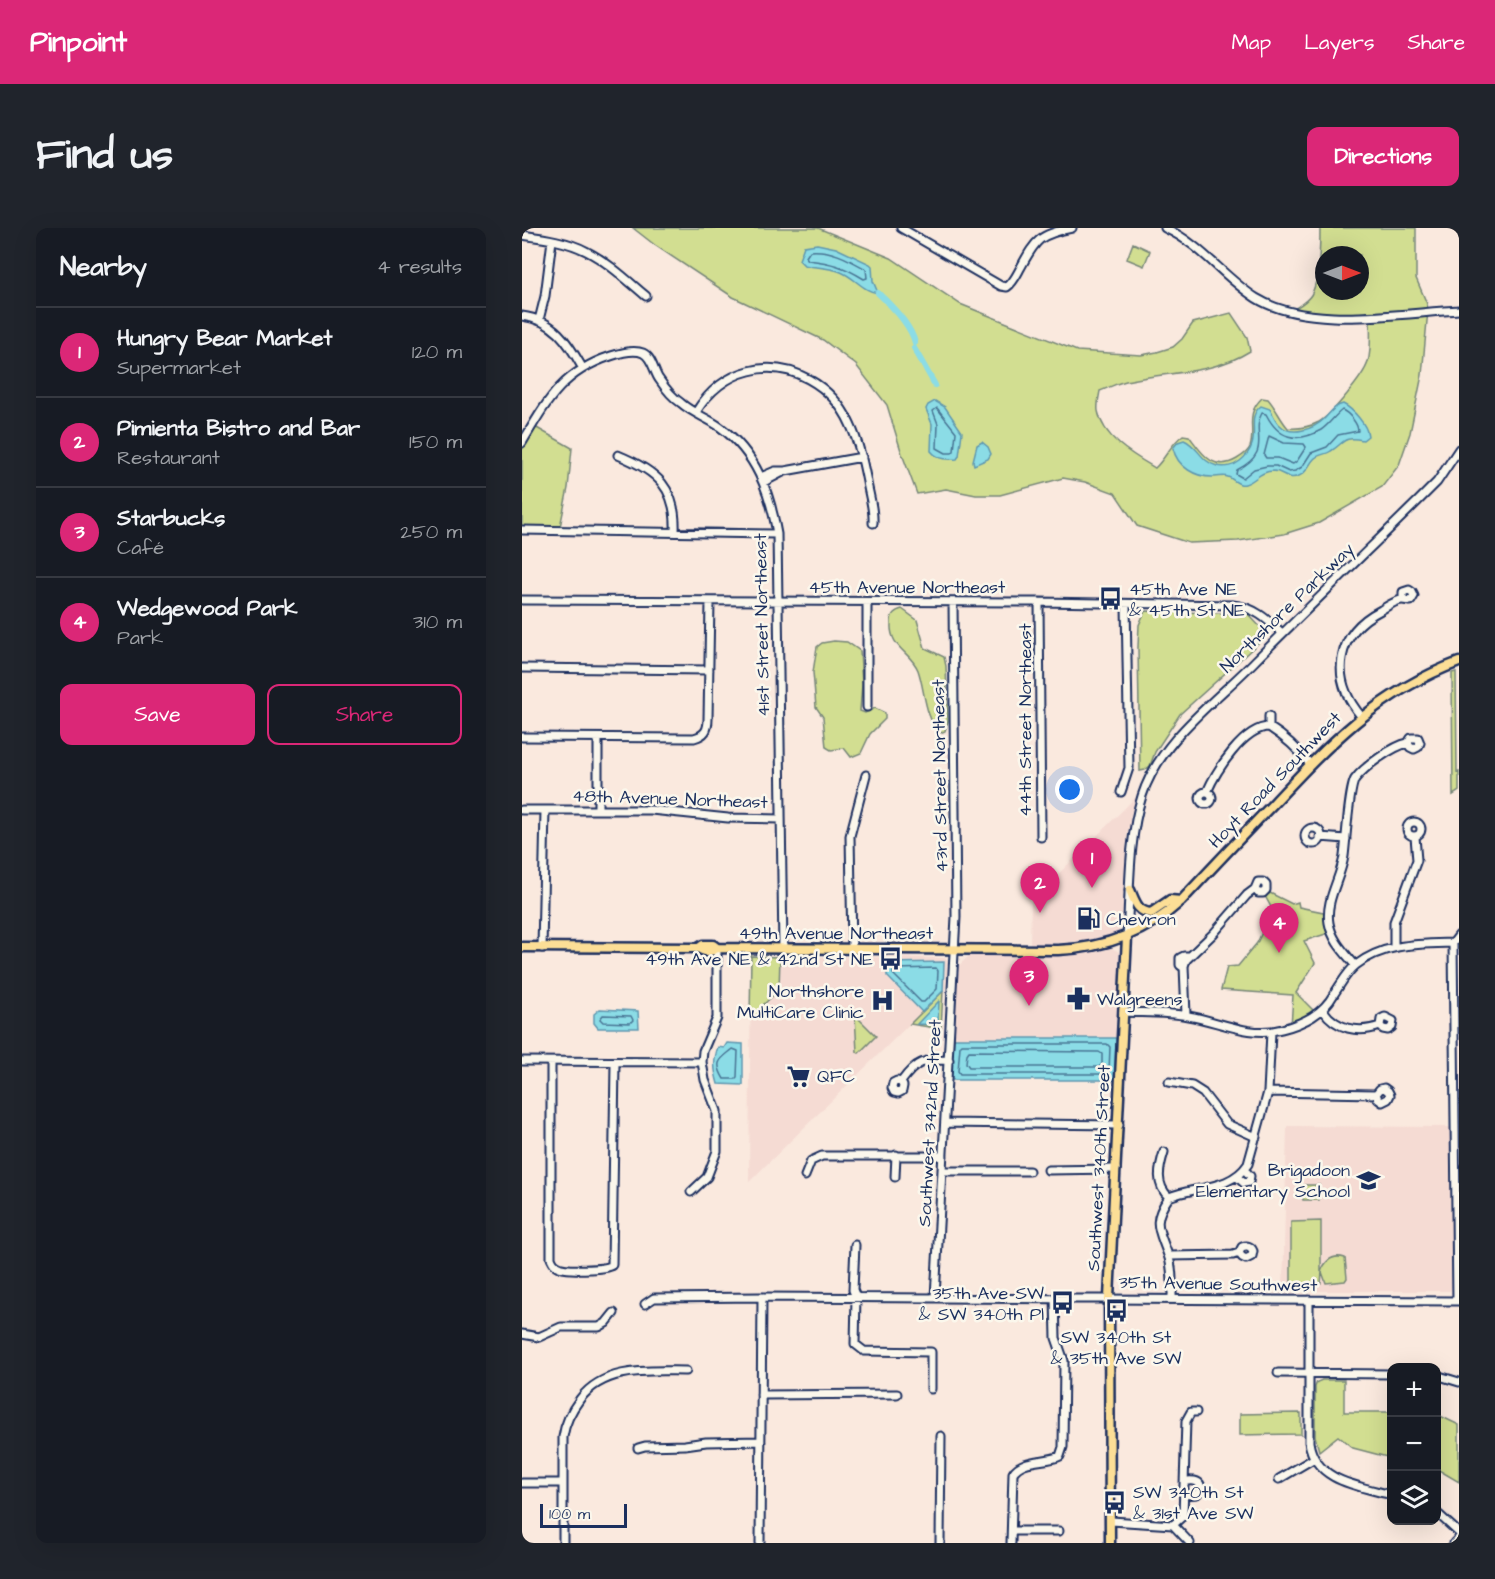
<!DOCTYPE html>
<meta charset="utf-8">
<style>
body{margin:0;font-family:"Architects Daughter",sans-serif;background:#20242c;color:#f1f3f6}
.controls{position:absolute;right:18px;bottom:18px;display:grid;overflow:hidden;border-radius:12px;box-shadow:0 6px 24px #0002}
.controls button{width:54px;height:54px;display:grid;place-items:center;padding:0;border:0;border-bottom:2px solid #363941;background:#171b24;color:#f1f3f6;font:30px sans-serif}
.compass{position:absolute;left:793px;top:18px;width:54px;height:54px;border-radius:50%;background:#171b24;box-shadow:0 6px 24px #0002;rotate:90deg}
.scale{position:absolute;left:18px;bottom:15px;width:87px;box-sizing:border-box;padding-left:6px;border:3px solid #1b2f5e;border-top:0;font-size:16px;line-height:21px;white-space:nowrap;color:#1b2f5e;-webkit-text-stroke:4px #fbf7ec;paint-order:stroke}
.you{position:absolute;left:548px;top:562px;width:21px;height:21px;margin:-15px;border:4px solid #fff;border-radius:50%;background:#1a73e8;box-shadow:0 0 0 9px #1a73e833}
.badge{display:grid;place-items:center;width:39px;height:39px;border-radius:50%;background:#db2777;color:#fff;font-size:20px;font-weight:700}
.pin{position:absolute;translate:-50% -50px;filter:drop-shadow(0 2px 3px #0008)}
.pin::after{content:'';position:absolute;top:32px;width:21px;height:18px;background:inherit;clip-path:polygon(0 0,100% 0,50% 100%)}
.list{margin:0;padding:0;list-style:none}
h2{display:flex;justify-content:space-between;align-items:center;height:78px;margin:0;padding:0 24px;font-size:26px}
h2 small{font-size:20px;font-weight:400;color:#9ea1a6}
.list li{display:grid;grid-template-columns:39px 1fr auto;gap:18px;align-items:center;box-sizing:border-box;height:90px;padding:0 24px;border-top:2px solid #363941}
.list b{display:block;font-size:22px;white-space:nowrap}
.list p{margin:0;font-size:20px;white-space:nowrap;color:#9ea1a6}
.list em{font-size:20px;font-style:normal;color:#9ea1a6}
.actions{display:flex;gap:12px;padding:18px 24px}
.actions a{flex:1;padding:14px 0;border:2px solid #db2777;border-radius:12px;text-align:center;font-size:21px;color:#db2777}
.actions .main{background:#db2777;color:#fff}
.icon{flex:none;width:33px;height:33px;fill:none;stroke:currentColor;stroke-width:2;stroke-linecap:round;stroke-linejoin:round}
.map{position:relative;flex:none;width:937px;height:1315px;overflow:hidden;border-radius:12px}
header{display:flex;align-items:center;gap:36px;box-sizing:border-box;height:84px;padding:0 30px;background:#db2777;color:#fff}
header strong{font-size:28px}
nav{display:flex;gap:33px;margin-inline-start:auto;font-size:21px}
.intro{display:flex;align-items:center;justify-content:space-between;box-sizing:border-box;height:144px;padding:0 36px}
h1{margin:0;font-size:42px}
.button{padding:15px 27px;border-radius:12px;background:#db2777;color:#fff;font-size:21px;font-weight:700}
main{display:flex;gap:36px;padding:0 36px}
aside{flex:1;background:#171b24;border-radius:12px;box-shadow:0 6px 24px #0002}
.map>svg:first-child{display:block}
.built{fill:#f5dbd3}
.green{fill:#d2de91;stroke:#768678;stroke-width:1.5;fill-rule:evenodd}
.water{fill:#8bdce6;stroke:#5e97b0;stroke-width:1.5}
.lines{fill:none;stroke-linecap:round;stroke-linejoin:round}
.shore{stroke:#487494;stroke-width:1.5}
.canal{stroke:#8bdce6;stroke-width:6}
.minor-casing{stroke:#1b2f5e;stroke-width:11}
.major-casing{stroke:#1b2f5e;stroke-width:13}
.minor{stroke:#fbf7ec;stroke-width:7}
.major{stroke:#fcde96;stroke-width:8}
.labels{text-anchor:middle;dominant-baseline:central;stroke-width:5;stroke-linejoin:round;paint-order:stroke}
.street-label{font-size:18px;fill:#1b2f5e;stroke:#fbf7ec}
.poi-label{font-size:18px;fill:#1b2f5e;stroke:#fbf7ec;text-anchor:start}
</style>
<header>
<strong>Pinpoint</strong>
<nav><a>Map</a><a>Layers</a><a>Share</a></nav>
</header>
<div class="intro"><h1>Find us</h1><a class="button">Directions</a></div>
<main>
<aside>
<h2>Nearby<small>4 results</small></h2>
<ul class="list">
<li><span class="badge">1</span><div><b>Hungry Bear Market</b><p>Supermarket</p></div><em>120 m</em></li>
<li><span class="badge">2</span><div><b>Pimienta Bistro and Bar</b><p>Restaurant</p></div><em>150 m</em></li>
<li><span class="badge">3</span><div><b>Starbucks</b><p>Café</p></div><em>250 m</em></li>
<li><span class="badge">4</span><div><b>Wedgewood Park</b><p>Park</p></div><em>310 m</em></li>
</ul>
<div class="actions"><a class="main">Save</a><a>Share</a></div>
</aside>
<div class="map">
<svg width="937" height="1315" viewBox="0 0 937 1315">
<rect width="100%" height="100%" fill="#fae9de"/>
<filter id="ink" filterUnits="userSpaceOnUse"><feTurbulence type="fractalNoise" baseFrequency=".0167" numOctaves="2"/><feDisplacementMap in="SourceGraphic" scale="12" xChannelSelector="R" yChannelSelector="G"/><feConvolveMatrix kernelMatrix="1 2 1 2 8 2 1 2 1" color-interpolation-filters="sRGB"/></filter>
<g filter="url(#ink)">
<path class="built" d="M615 568 609 586 605 608 600 695 598 702 592 706 565 713 508 717 509 673Z
M590 720 597 724 598 730 594 810H432L436 738 447 728 547 727Z
M229 728 423 730 426 732 424 760 227 954Z
M765 898 929 899 930 1058 928 1063H761Z"/>
<path class="green" d="M111 0H296L369 30 438 76 555 123 619 127 635 124 651 119 660 111 671 95 709 85 725 109 728 123C690 147 646 143 604 153 595 155 586 160 578 163 577 169 575 177 576 183 581 210 611 227 633 240 644 230 649 215 661 207L667 208C680 225 691 245 715 231 720 228 726 224 728 219 734 201 722 187 740 170L746 171C754 180 758 191 766 200 777 201 787 199 797 194 810 186 842 148 846 134 850 119 848 103 848 87L766 85C774 79 784 75 789 67 798 52 798 17 798 0H894V50L905 76 906 82 900 147 888 205 877 237 860 259 797 295 762 306 716 313 667 315 615 298 593 265 563 254 541 250 478 267H454L424 261 395 266 380 226 365 177 334 137 301 112 211 69 134 18ZM802 27H838V63H802Z
M611 15 628 23 622 38 605 31Z
M13 199 50 220 46 260 38 299 0 298V222Z
M380 381 395 392 403 420 422 429 424 438 426 493 423 503 418 505C402 489 403 462 396 442 388 423 367 420 369 394 369 386 373 383 380 381Z
M623 383 726 386 742 403V410L658 486 633 524 628 538 623 542 618 543 616 419 617 397Z
M312 413 325 414 338 423 340 456 338 483 343 485 353 480 363 485V491L348 506 339 525 329 529 322 520 309 522 304 519 301 489 294 479 291 444 295 419 300 415Z
M934 444 935 545 937 544V563L931 567 930 445Z
M748 665 770 676 776 674 777 679 806 685 810 704 782 713 793 735 774 765 795 786 769 799 771 767 699 762 705 739 716 738 735 715 743 698 756 692 743 668Z
M229 728 258 729 257 762 241 777V789L228 790Z
M421 763 419 801 388 796Z
M333 787 354 808 337 825 335 824Z
M781 957H797V972H781Z
M799 993V1044C803 1033 810 1026 823 1030L825 1050 823 1053 804 1055 800 1044 799 1055 769 1056V994Z
M800 1152H822V1184H869V1230L831 1220 816 1208 797 1223 793 1208V1159L795 1154Z
M779 1185V1206L718 1207V1186Z
M914 1186 937 1197V1254L915 1241Z"/>
<path class="water" d="M295 16 314 20 348 36 350 38 351 53 356 65C342 64 332 49 319 44 306 39 294 40 282 37L277 32 282 18Z
M413 173 423 179 440 204 437 228 435 231C426 232 415 231 409 223L410 196 404 181 406 177Z
M821 176C831 181 845 197 846 208L841 212C819 208 824 214 809 223 804 227 796 226 792 231 786 237 786 244 777 248 766 253 762 244 752 243 737 243 734 253 723 256 716 258 712 251 706 249 702 247 698 249 693 249 674 250 655 239 651 220L656 214 662 212C676 218 679 234 695 238 703 240 712 238 718 233 744 212 721 192 739 178L748 181C751 186 753 193 758 197 769 209 792 201 802 191 808 185 812 178 821 176Z
M460 214 466 219 469 226 466 231 452 237 451 233 455 217Z
M422 734 421 763 400 784 365 748V735Z
M417 773 416 797 395 796Z
M78 781 116 783 117 800H76L72 795V786Z
M432 810H594L593 852H429Z
M205 815 221 816V857L196 856C192 842 191 833 196 819L202 820Z"/>
<g class="lines">
<path class="shore" d="M288 23C309 21 326 31 344 41L345 50 342 51C321 38 310 35 286 32L284 29Z
M415 180 434 204 432 223 430 225H424L415 220 416 196 411 183Z
M820 182C827 185 836 196 836 203L816 207 805 219 789 225 780 239 773 243 767 244 754 238H745L732 241 721 250 714 246 715 242C752 223 728 206 740 185L744 186C756 210 774 216 799 202 807 197 812 188 820 182Z
M747 208 762 215 782 216 784 219 775 233 771 236 756 230H744L742 227Z
M373 741 414 740 416 743 415 761 402 774H399L371 746V743Z
M81 787 109 788 111 792 108 795 81 794 78 791Z
M440 816H585L588 819 587 844 584 846H438L436 843 438 818Z
M211 821 216 823 215 849 213 851H202C191 833 199 831 211 821Z
M447 823 577 824 580 826V836L577 839H447L444 835 445 826Z"/>
<path class="canal" d="M356 65C369 77 389 97 393 115
M392 120 413 157"/>
<defs>
<path id="minor" d="M379 0 479 58 485 59C492 54 495 46 499 39 514 11 518 6 550 0
M643 0C680 17 701 49 734 70 785 102 878 85 937 82
M0 7C21 10 45 13 64 23 86 34 105 52 124 68
M0 88C32 92 46 114 60 139
M17 92 23 68 30 12
M174 184C187 163 203 149 227 143 268 132 311 158 328 196 337 215 341 234 345 254 347 267 352 281 351 295
M0 215C25 173 40 144 89 128 98 125 112 121 121 125 130 129 132 144 137 151 143 160 150 169 159 175 170 185 186 190 198 199 234 225 248 264 255 306L261 721
M96 227C135 243 155 260 153 304
M239 249 253 243H263L340 229
M242 254 263 243
M0 302 255 306
M0 372 517 374 711 377C732 379 745 391 760 405
M345 374V479
M517 374 519 609
M0 440 187 442
M747 488V499
M839 488C807 450 814 405 859 382 864 379 874 372 880 372 883 372 886 373 889 373L892 368 890 364 887 362 881 364V372
M0 509 172 510C183 507 186 502 186 491L188 374
M678 570a6 6 0 1 1 12 0a6 6 0 1 1-12 0Z
M599 564 607 540 604 377
M685 564C694 543 722 499 747 499 763 509 776 521 788 536
M76 581V510
M0 582H129L206 590 259 591
M885 601a7 7 0 1 1 14 0a7 7 0 1 1-14 0Z
M783 608a8 8 0 1 1 16 0a8 8 0 1 1-16 0Z
M798 609 824 611
M605 709C608 663 606 612 620 568 638 512 693 474 733 433 787 379 842 326 896 273L915 254 937 221
M931 715 935 1073
M931 715 937 707
M872 719V694L895 632 893 609
M20 720 23 582
M330 721 328 608 344 547
M833 737C822 724 810 712 807 695 803 672 819 650 822 628 824 613 827 560 833 551 842 539 871 518 886 515L889 510H896L898 515 896 519 892 521 888 519 886 515
M662 740 658 737V730L662 728H667
M801 782C814 801 836 806 858 798L861 801 866 802 870 799 871 793 863 789 859 791 858 798
M601 784C622 785 645 784 666 788 697 793 728 810 760 801 782 795 801 786 812 766 819 756 825 744 834 737 862 715 898 716 931 715
M664 787 662 738 664 732 692 705 725 667 733 661 736 654H741L744 657V662L741 665H736L733 661
M0 833 180 834
M29 834V1030C31 1034 31 1036 35 1038 42 1043 83 1042 90 1037L93 835
M379 854 381 858 380 863 376 865 372 864 370 860 371 855 375 853 379 854C395 832 401 832 427 832
M647 854 670 858 681 865 705 896 734 909
M746 864 854 866 858 861 862 860 866 863 868 867 866 871 860 874 856 871 854 866
M423 895 597 897
M642 924C637 940 633 957 647 969 629 995 637 1001 646 1027 651 1040 650 1057 650 1071
M526 942 594 941
M420 943H507
M283 948 289 933 300 928H421
M373 949 374 927
M715 949 722 955 727 954 728 948 722 941
M169 964 185 949 195 923V883L183 852 180 834 181 823 195 790V720
M647 969C674 958 709 962 726 936L746 864 749 804
M333 1017 331 1062 334 1069 333 1116 342 1123 409 1124V1161
M647 1028 711 1027 717 1025 720 1019C725 1017 729 1018 731 1023L730 1028 724 1031 720 1029 717 1025
M413 1069 434 689 431 374
M787 1072V1214C793 1254 837 1258 870 1267
M123 1076 132 1070 240 1069 937 1073
M0 1106 17 1109 39 1099H77L84 1095 92 1085
M756 1145 870 1146
M914 1147 937 1154
M239 1167 375 1166
M116 1220 123 1218 163 1217 184 1214 239 1213
M757 1251 791 1231
M0 1255H41
M662 1267 675 1266 679 1261C679 1251 670 1253 663 1253
M914 1284 937 1305
M589 1293 651 1297
M490 1303H537
M41 1315V1209C43 1194 49 1183 58 1171 83 1138 127 1143 164 1143
M238 1315 240 1069
M418 1315 419 1208
M489 1315 491 1245C500 1230 524 1235 538 1228L541 1219 542 1133 534 1110 533 1070
M668 1315 651 1297 661 1288 664 1193 669 1184H674
M932 1315 937 1310"/>
<path id="major" d="M608 662C613 673 615 684 629 685L648 672 659 673
M0 719 177 720C183 725 189 724 195 720
M177 720 181 717H191L195 720 536 722C582 720 624 705 659 673 689 641 719 609 750 577 807 516 856 464 937 434
M588 1315 587 1070 605 709"/>
</defs>
<use href="#minor" class="minor-casing"/>
<use href="#major" class="major-casing"/>
<use href="#minor" class="minor"/>
<use href="#major" class="major"/>
</g>
</g>
<defs>
<symbol id="bus-bare" viewBox="-9 -9 18 18"><path d="M-5-6H5V4H4V6H2V4H-2V6H-4V4H-5ZM-3.5-4V0h7V-4ZM-3.5 1.2v1.5H-2V1.2ZM2 1.2v1.5H3.5V1.2Z" fill="#1b2f5e" stroke="#fbf7ec" stroke-width="2.5" paint-order="stroke"/></symbol>
<symbol id="fuel-bare" viewBox="-9 -9 18 18"><path d="M-5.5-6h7V0h2V4h1.3V-2.5L3-4.5l.8-.8L6-3V5H2.5V1h-1V6h-7ZM-4.2-4.7v3.2H.2V-4.7Z" fill="#1b2f5e" stroke="#fbf7ec" stroke-width="2.5" paint-order="stroke"/></symbol>
<symbol id="pharmacy-bare" viewBox="-9 -9 18 18"><path d="M-2-6h4v4h4v4h-4v4h-4v-4h-4v-4h4Z" fill="#1b2f5e" stroke="#fbf7ec" stroke-width="2.5" paint-order="stroke"/></symbol>
<symbol id="hospital-bare" viewBox="-9 -9 18 18"><path d="M-5-5h3v3.5h4V-5h3V5h-3V1.5h-4V5h-3Z" fill="#1b2f5e" stroke="#fbf7ec" stroke-width="2.5" paint-order="stroke"/></symbol>
<symbol id="supermarket-bare" viewBox="-9 -9 18 18"><path d="M-6-5.5h2.5l.6 2H6L4.5 2H-2.5L-4.4-4H-6ZM-1.5 3.2a1.3 1.3 0 1 0 .1 0ZM3 3.2a1.3 1.3 0 1 0 .1 0Z" fill="#1b2f5e" stroke="#fbf7ec" stroke-width="2.5" paint-order="stroke"/></symbol>
<symbol id="school-bare" viewBox="-9 -9 18 18"><path d="M0-5L7-2L0 1L-7-2ZM-4 1L0 2.5L4 1V4Q0 6-4 4Z" fill="#1b2f5e" stroke="#fbf7ec" stroke-width="2.5" paint-order="stroke"/></symbol>
</defs>
<g fill-rule="evenodd">
<use href="#bus-bare" x="572" y="354" width="33" height="33"/>
<use href="#fuel-bare" x="550" y="674" width="33" height="33"/>
<use href="#bus-bare" x="352" y="714" width="33" height="33"/>
<use href="#pharmacy-bare" x="540" y="754" width="33" height="33"/>
<use href="#hospital-bare" x="344" y="756" width="33" height="33"/>
<use href="#supermarket-bare" x="260" y="832" width="33" height="33"/>
<use href="#school-bare" x="830" y="936" width="33" height="33"/>
<use href="#bus-bare" x="524" y="1058" width="33" height="33"/>
<use href="#bus-bare" x="578" y="1066" width="33" height="33"/>
<use href="#bus-bare" x="576" y="1258" width="33" height="33"/>
</g>
<g class="labels">
<g class="street-label">
<text x="385" y="359">45th Avenue Northeast</text>
<text transform="translate(765 380) rotate(-44)">Northshore Parkway</text>
<text transform="translate(240 397) rotate(-91)">41st Street Northeast</text>
<text transform="translate(503 492) rotate(-90)">44th Street Northeast</text>
<text transform="translate(418 548) rotate(-91)">43rd Street Northeast</text>
<text transform="translate(753 552) rotate(-46)">Hoyt Road Southwest</text>
<text transform="translate(148 571) rotate(2)">48th Avenue Northeast</text>
<text x="314" y="705">49th Avenue Northeast</text>
<text transform="translate(408 895) rotate(-87)">Southwest 342nd Street</text>
<text transform="translate(577 940) rotate(-87)">Southwest 340th Street</text>
<text transform="translate(696 1056) rotate(1)">35th Avenue Southwest</text>
</g>
<g class="poi-label">
<text x="607" y="361">45th Ave NE<tspan x="607" dy="21">&amp; 45th St NE</tspan></text>
<text x="584" y="691">Chevron</text>
<text x="351" y="731" text-anchor="end">49th Ave NE &amp; 42nd St NE</text>
<text x="342" y="763" text-anchor="end">Northshore<tspan x="342" dy="21">MultiCare Clinic</tspan></text>
<text x="575" y="771">Walgreens</text>
<text x="295" y="848">QFC</text>
<text x="828" y="942" text-anchor="end">Brigadoon<tspan x="828" dy="21">Elementary School</tspan></text>
<text x="522" y="1065" text-anchor="end">35th Ave SW<tspan x="522" dy="21">&amp; SW 340th Pl</tspan></text>
<text x="594" y="1109" text-anchor="middle">SW 340th St<tspan x="594" dy="21">&amp; 35th Ave SW</tspan></text>
<text x="611" y="1264">SW 340th St<tspan x="611" dy="21">&amp; 31st Ave SW</tspan></text>
</g>
</g>
</svg>
<div class="controls">
<button>+</button>
<button>−</button>
<button><svg class="icon" aria-label="layers" viewBox="0 0 24 24"><path d="M12 4l9 5-9 5-9-5zM3 14l9 5 9-5"/></svg></button>
</div>
<svg class="compass" viewBox="-18 -18 36 36"><path d="M0-13l5 13h-10z" fill="#e53935"/><path d="M0 13l5-13h-10z" fill="#9ea1a6"/></svg>
<div class="scale">100 m</div>
<div class="you"></div>
<div class="pin badge" style="left:570px;top:660px">1</div>
<div class="pin badge" style="left:518px;top:685px">2</div>
<div class="pin badge" style="left:507px;top:778px">3</div>
<div class="pin badge" style="left:757px;top:725px">4</div>
</div>
</main>
